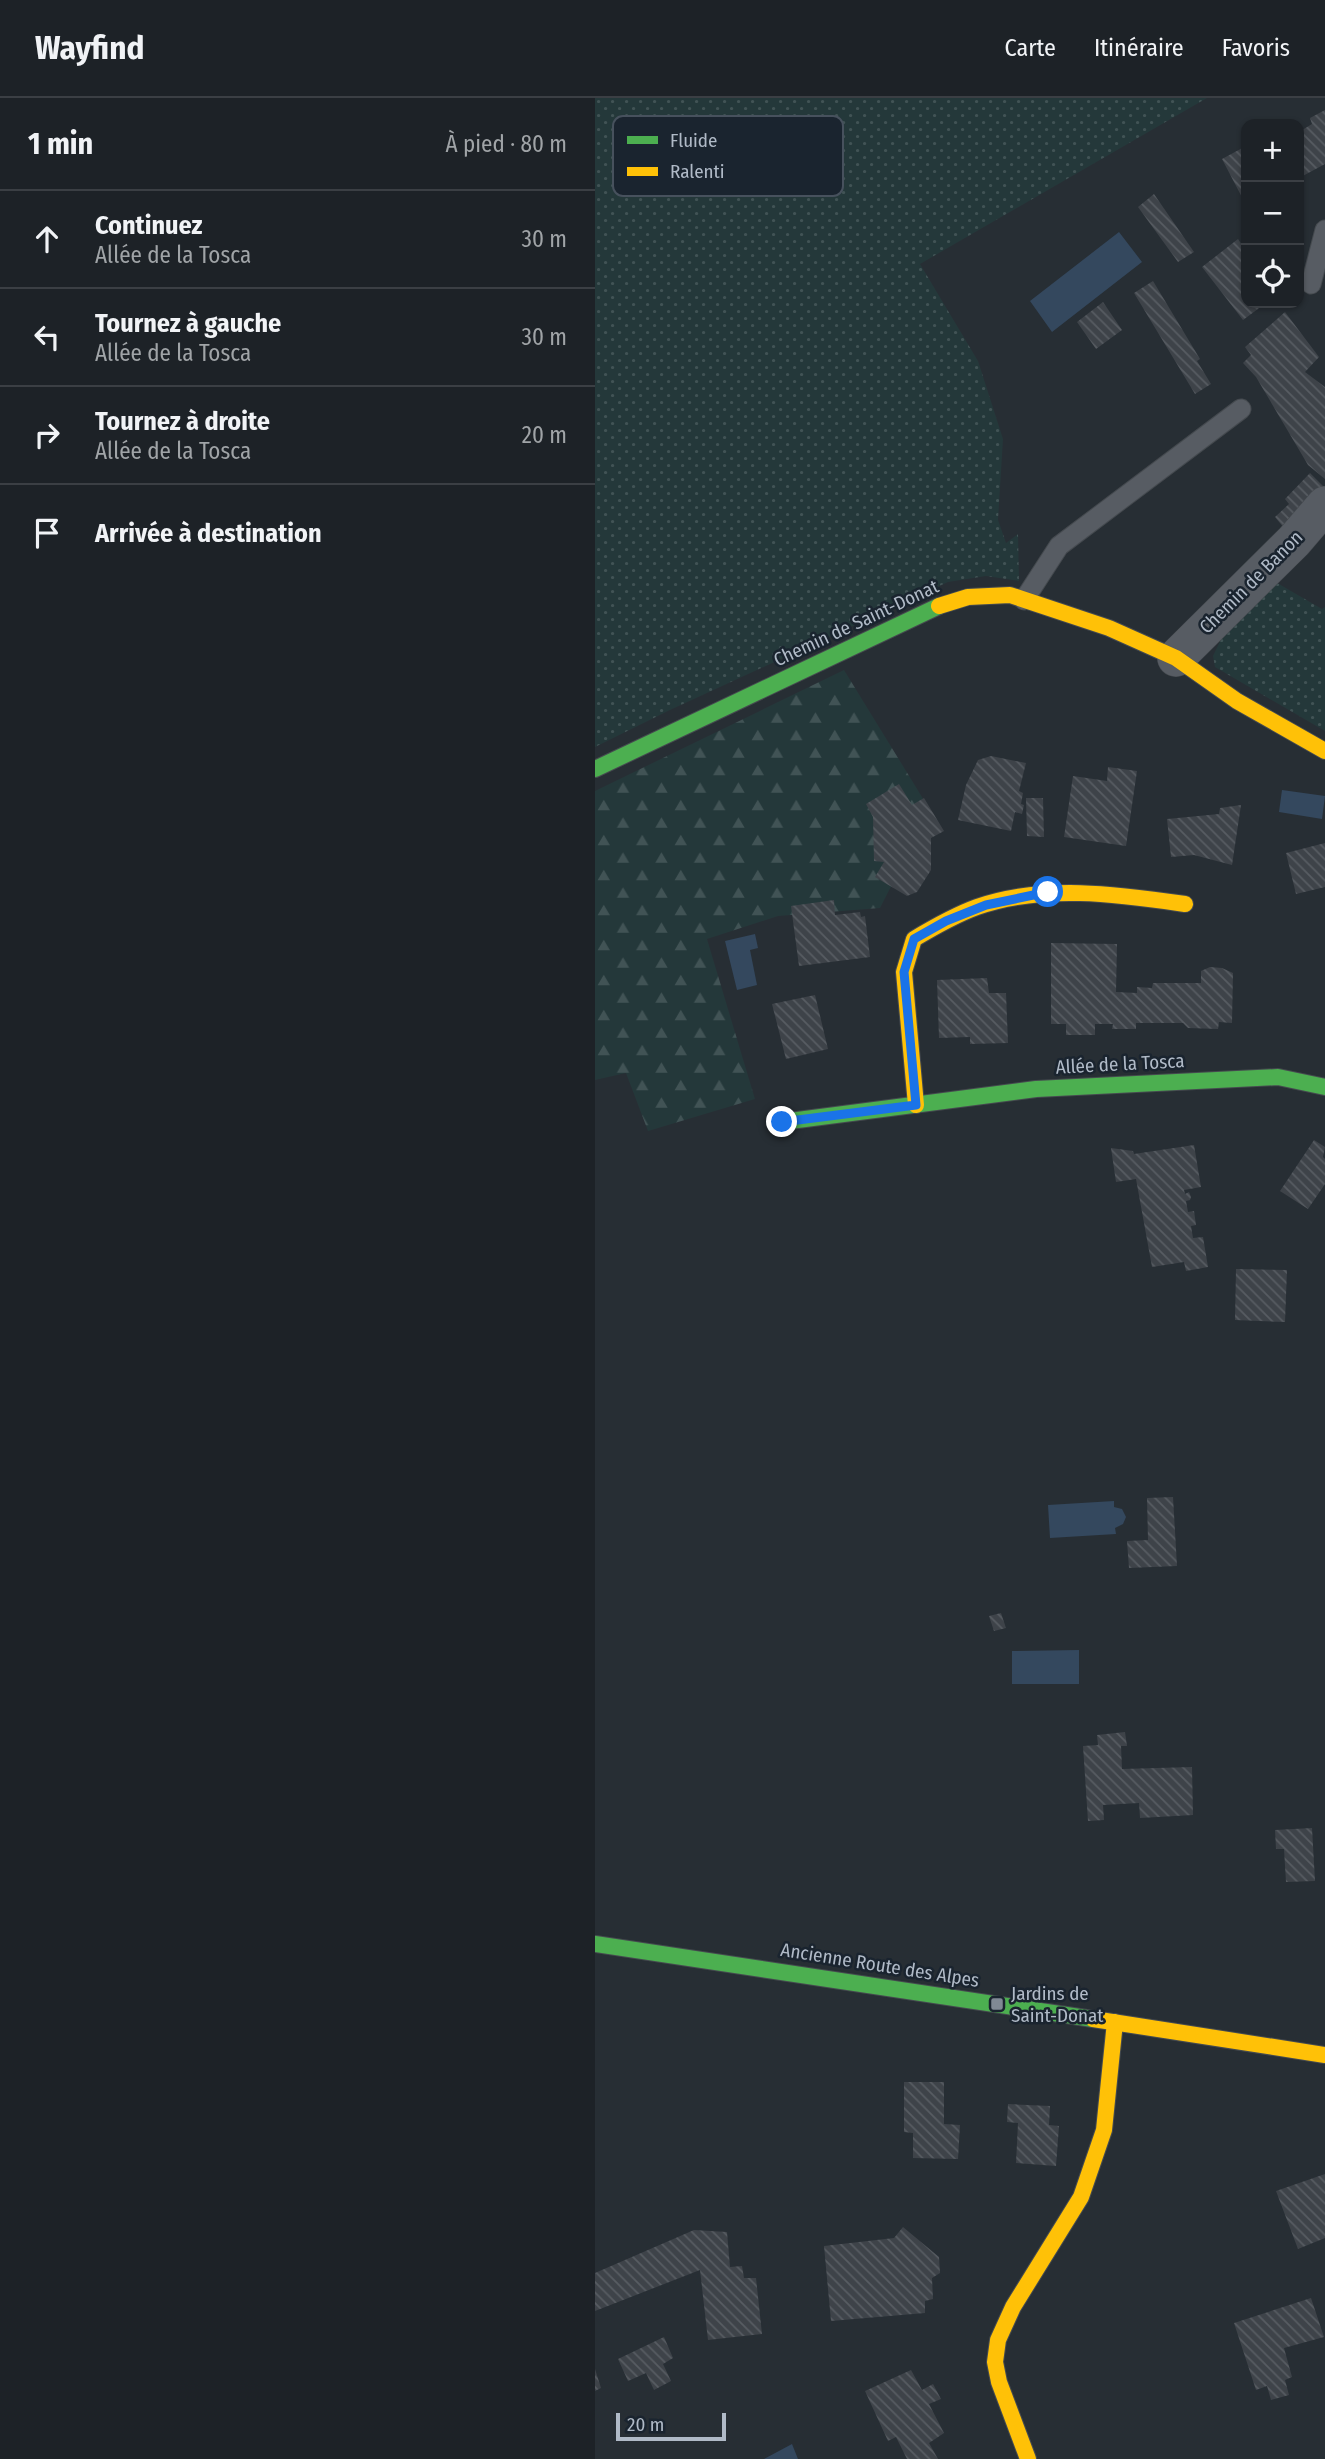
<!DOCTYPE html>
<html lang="fr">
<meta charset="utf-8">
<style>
body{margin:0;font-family:"Fira Sans Condensed",sans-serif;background:#252a2f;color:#f1f3f6}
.controls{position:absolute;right:21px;top:21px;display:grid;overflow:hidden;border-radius:14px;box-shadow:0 2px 5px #0004}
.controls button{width:63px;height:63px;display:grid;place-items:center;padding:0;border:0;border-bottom:2px solid #3b3f44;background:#1d2227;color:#f1f3f6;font:35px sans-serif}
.scale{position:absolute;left:21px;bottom:18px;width:110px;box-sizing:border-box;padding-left:7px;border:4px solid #b0bac7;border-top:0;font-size:19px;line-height:24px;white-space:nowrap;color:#b0bac7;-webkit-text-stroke:5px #1a242f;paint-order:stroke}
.stop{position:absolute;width:21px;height:21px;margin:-16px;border:5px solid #1a73e8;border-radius:50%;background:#fff}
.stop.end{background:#1a73e8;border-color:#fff;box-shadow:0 2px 7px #0008}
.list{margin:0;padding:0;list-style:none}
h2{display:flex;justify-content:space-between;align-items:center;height:91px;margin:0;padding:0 28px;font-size:30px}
h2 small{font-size:23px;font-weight:400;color:#a0a4a7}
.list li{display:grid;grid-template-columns:46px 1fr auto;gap:21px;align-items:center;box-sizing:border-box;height:98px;padding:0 28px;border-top:2px solid #3b3f44}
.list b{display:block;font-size:26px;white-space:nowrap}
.list p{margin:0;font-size:23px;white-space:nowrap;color:#a0a4a7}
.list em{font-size:23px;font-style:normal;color:#a0a4a7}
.icon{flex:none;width:38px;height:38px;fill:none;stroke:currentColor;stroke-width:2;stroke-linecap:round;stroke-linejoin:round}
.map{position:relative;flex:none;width:730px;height:2361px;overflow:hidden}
header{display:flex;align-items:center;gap:42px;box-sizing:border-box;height:98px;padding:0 35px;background:#1d2227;border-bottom:2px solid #3b3f44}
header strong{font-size:33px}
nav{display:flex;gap:38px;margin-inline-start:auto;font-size:24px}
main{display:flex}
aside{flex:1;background:#1d2227}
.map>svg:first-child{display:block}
.grass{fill:url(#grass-dots)}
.forest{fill:url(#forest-firs)}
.water{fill:#34485e}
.building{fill:url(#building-back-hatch)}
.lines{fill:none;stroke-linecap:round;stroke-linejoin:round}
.lane-casing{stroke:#454a4f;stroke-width:21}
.street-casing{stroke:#454a4f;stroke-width:38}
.fast-casing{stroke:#454a4f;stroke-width:18}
.slow-casing{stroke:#454a4f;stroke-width:18}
.lane{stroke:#575c63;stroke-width:19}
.street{stroke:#575c63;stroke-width:37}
.fast{stroke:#4caf50;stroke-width:16}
.slow{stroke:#ffc107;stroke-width:16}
.route{stroke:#1a73e8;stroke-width:9}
.poi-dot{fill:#808994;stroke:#1a242f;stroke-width:2.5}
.labels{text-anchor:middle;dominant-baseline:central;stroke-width:5;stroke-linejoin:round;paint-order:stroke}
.street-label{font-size:19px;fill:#b0bac7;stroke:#1a242f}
.poi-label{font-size:19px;fill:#b0bac7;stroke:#1a242f;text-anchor:start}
.key{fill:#1a242f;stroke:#47515d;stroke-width:2}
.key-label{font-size:19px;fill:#b0bac7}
</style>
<header>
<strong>Wayfind</strong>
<nav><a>Carte</a><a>Itinéraire</a><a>Favoris</a></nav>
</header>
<main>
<aside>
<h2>1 min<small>À pied · 80 m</small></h2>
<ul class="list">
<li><svg class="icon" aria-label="ahead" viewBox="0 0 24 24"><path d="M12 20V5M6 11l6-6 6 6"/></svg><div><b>Continuez</b><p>Allée de la Tosca</p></div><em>30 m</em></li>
<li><svg class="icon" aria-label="left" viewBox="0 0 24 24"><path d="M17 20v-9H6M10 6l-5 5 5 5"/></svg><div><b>Tournez à gauche</b><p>Allée de la Tosca</p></div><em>30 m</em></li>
<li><svg class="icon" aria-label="right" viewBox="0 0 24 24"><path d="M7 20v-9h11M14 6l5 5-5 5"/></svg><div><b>Tournez à droite</b><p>Allée de la Tosca</p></div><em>20 m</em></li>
<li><svg class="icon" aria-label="arrive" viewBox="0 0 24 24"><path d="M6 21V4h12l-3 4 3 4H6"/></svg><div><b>Arrivée à destination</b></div></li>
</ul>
</aside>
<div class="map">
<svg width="730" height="2361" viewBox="0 0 730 2361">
<defs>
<pattern id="grass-dots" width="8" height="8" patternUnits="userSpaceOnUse" patternTransform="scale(1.75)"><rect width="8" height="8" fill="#24383a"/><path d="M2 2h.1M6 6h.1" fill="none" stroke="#415355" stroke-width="1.8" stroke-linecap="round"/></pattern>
<pattern id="forest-firs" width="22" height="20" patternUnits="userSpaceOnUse" patternTransform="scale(1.75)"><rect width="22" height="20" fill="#24383a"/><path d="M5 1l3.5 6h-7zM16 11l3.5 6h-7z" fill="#415355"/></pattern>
<pattern id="building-back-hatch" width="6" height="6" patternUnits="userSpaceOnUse" patternTransform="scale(1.75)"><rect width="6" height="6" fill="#3e4349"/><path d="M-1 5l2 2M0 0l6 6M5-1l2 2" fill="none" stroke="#575c62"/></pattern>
</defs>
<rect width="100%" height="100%" fill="#272e34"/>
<path class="grass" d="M0 0H612L325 166 383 263 408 341 403 422 411 445 423 436 424 483 391 478 353 484 75 612 0 649Z
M677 482 727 511 730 509V633L620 569 618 558 630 533Z"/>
<path class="forest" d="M249 572 335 712 285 810 183 818 112 841 160 1001 53 1033 31 975 0 982V693Z"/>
<path class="water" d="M524 134 547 164 457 234 435 203Z
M687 692 730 698 727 721 684 714Z
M160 836 163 850 155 852 162 887 142 892 130 843Z
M519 1403V1409L527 1411 531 1419 528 1426 520 1430 521 1436 455 1440 453 1407Z
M484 1552V1586H417V1553Z
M197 2346 203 2361H169Z"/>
<path class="building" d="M730 12V66L704 80V34L717 26 715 20Z
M651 48V107L627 61Z
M559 96 599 154 583 164 543 109Z
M643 141 651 153V205H671L648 222 607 169Z
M558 183 605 261 602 263 616 286 600 296 539 195Z
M508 204 527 232 501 251 482 224Z
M690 214 724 259 710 274 730 289V381L713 367 661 279 648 265 656 257 650 249Z
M715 375 728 388 689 430 680 419 694 406 690 401Z
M396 658 431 665 424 693 428 695 426 706 429 707 427 716 420 714 416 733 363 722 371 687 383 662Z
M513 669 542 673 531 748 469 739 478 678 512 683Z
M304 686 317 707 329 700 349 733 336 740V772L322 794 312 798 280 779 289 764 279 763 278 719 271 706Z
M431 700H448L449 739 432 738Z
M646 707 637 767 599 757 576 759 572 721 624 716 625 710Z
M730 745V789L701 796 691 755Z
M239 802 240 817 265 814 266 819 270 818 275 859 204 868 196 808Z
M456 845 522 846 521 894 542 895V889L557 890 558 885H606V873L615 869 627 870 638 875 637 925 624 924 623 931 593 930 588 925H541V931H517L518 926H500V937H471V926H456Z
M392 880 394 895H411L413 945 375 946V939L344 940 342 882Z
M220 897 233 951 191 961 177 906Z
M719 1042 730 1049 728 1059 730 1061V1086L713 1111 685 1093Z
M599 1047 606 1089 589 1092 590 1096 594 1094 596 1099 595 1102 591 1103 593 1114 599 1113 601 1127 596 1128 598 1140 608 1139 613 1169 591 1173 589 1164 557 1169 541 1081 521 1084 516 1050 538 1053 539 1056Z
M641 1171 692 1172 690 1224 640 1222Z
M578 1399 582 1468 534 1470 532 1443 553 1442 552 1400Z
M406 1515 411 1530 399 1533 394 1518Z
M530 1634 532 1648H526L527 1671 597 1669 598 1717 545 1720 544 1705 508 1707 509 1722 493 1723 488 1648 503 1647 502 1637Z
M717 1730 720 1783 691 1784 689 1751H681L680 1732Z
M309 1984H349V2026L365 2027 363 2061 318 2060V2035L309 2034Z
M413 2006 455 2008 454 2027 464 2028 461 2068 421 2065 423 2025 412 2024Z
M730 2076V2140L703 2151 681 2093Z
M308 2129 344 2159 345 2175 337 2180 338 2201 330 2203V2215L236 2223 229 2148 299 2140Z
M99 2132 132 2134 135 2169 147 2168 149 2180H161L167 2236 113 2242 105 2172 0 2213V2175Z
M716 2200 729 2239 689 2250 697 2279 690 2282 694 2297 676 2302 672 2288 661 2292 639 2225Z
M69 2239 78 2260 68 2266 76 2283 59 2292 51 2275 33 2283 23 2261Z
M0 2271 6 2290 0 2293Z
M316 2272 327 2292 338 2286 346 2301 334 2306 349 2335 334 2345 343 2361H312L301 2339 293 2343 270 2293Z"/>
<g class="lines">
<defs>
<path id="lane" d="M716 186 730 132
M429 502 464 448 646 311"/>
<path id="street" d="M581 560 699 443 730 407"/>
<path id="fast" d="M0 671 344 508
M187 1024 441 991 683 979 730 989
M0 1846 498 1921"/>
<path id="slow" d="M344 508 373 499 415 497 514 530 581 560 642 603 730 653
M321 1007 309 874 319 841C339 829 360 817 382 809 448 786 522 796 590 806
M498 1921 730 1957
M433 2361 404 2284 400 2264 403 2242 418 2209 486 2099 509 2032 520 1924"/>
</defs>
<use href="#lane" class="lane-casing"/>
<use href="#street" class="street-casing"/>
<use href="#fast" class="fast-casing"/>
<use href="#slow" class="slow-casing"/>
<use href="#lane" class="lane"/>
<use href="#street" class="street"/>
<use href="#fast" class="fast"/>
<use href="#slow" class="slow"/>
</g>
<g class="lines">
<path class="route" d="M187 1024 321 1007 309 874 319 841 351 823 391 807 453 794"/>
</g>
<rect class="poi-dot" x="395" y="1899" width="14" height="14" rx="3.5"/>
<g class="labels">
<g class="street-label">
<text transform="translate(656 484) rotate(-45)">Chemin de Banon</text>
<text transform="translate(261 525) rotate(-25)">Chemin de Saint-Donat</text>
<text transform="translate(525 966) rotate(-3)">Allée de la Tosca</text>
<text transform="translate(285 1867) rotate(9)">Ancienne Route des Alpes</text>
</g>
<g class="poi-label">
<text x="416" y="1895">Jardins de<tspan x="416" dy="22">Saint-Donat</tspan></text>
</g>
</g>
<rect x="18" y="18" width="230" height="80" rx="10" class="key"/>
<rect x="32" y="38" width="31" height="8" fill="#4caf50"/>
<rect x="32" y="69" width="31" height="9" fill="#ffc107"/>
<g class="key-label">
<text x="75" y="49">Fluide</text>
<text x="75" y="80">Ralenti</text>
</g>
</svg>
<div class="controls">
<button>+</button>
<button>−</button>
<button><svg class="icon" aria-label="locate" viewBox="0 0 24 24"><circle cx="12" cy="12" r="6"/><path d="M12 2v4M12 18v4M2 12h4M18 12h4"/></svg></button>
</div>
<div class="scale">20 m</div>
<div class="stop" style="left:453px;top:794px"></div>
<div class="stop end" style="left:187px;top:1024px"></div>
</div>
</main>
